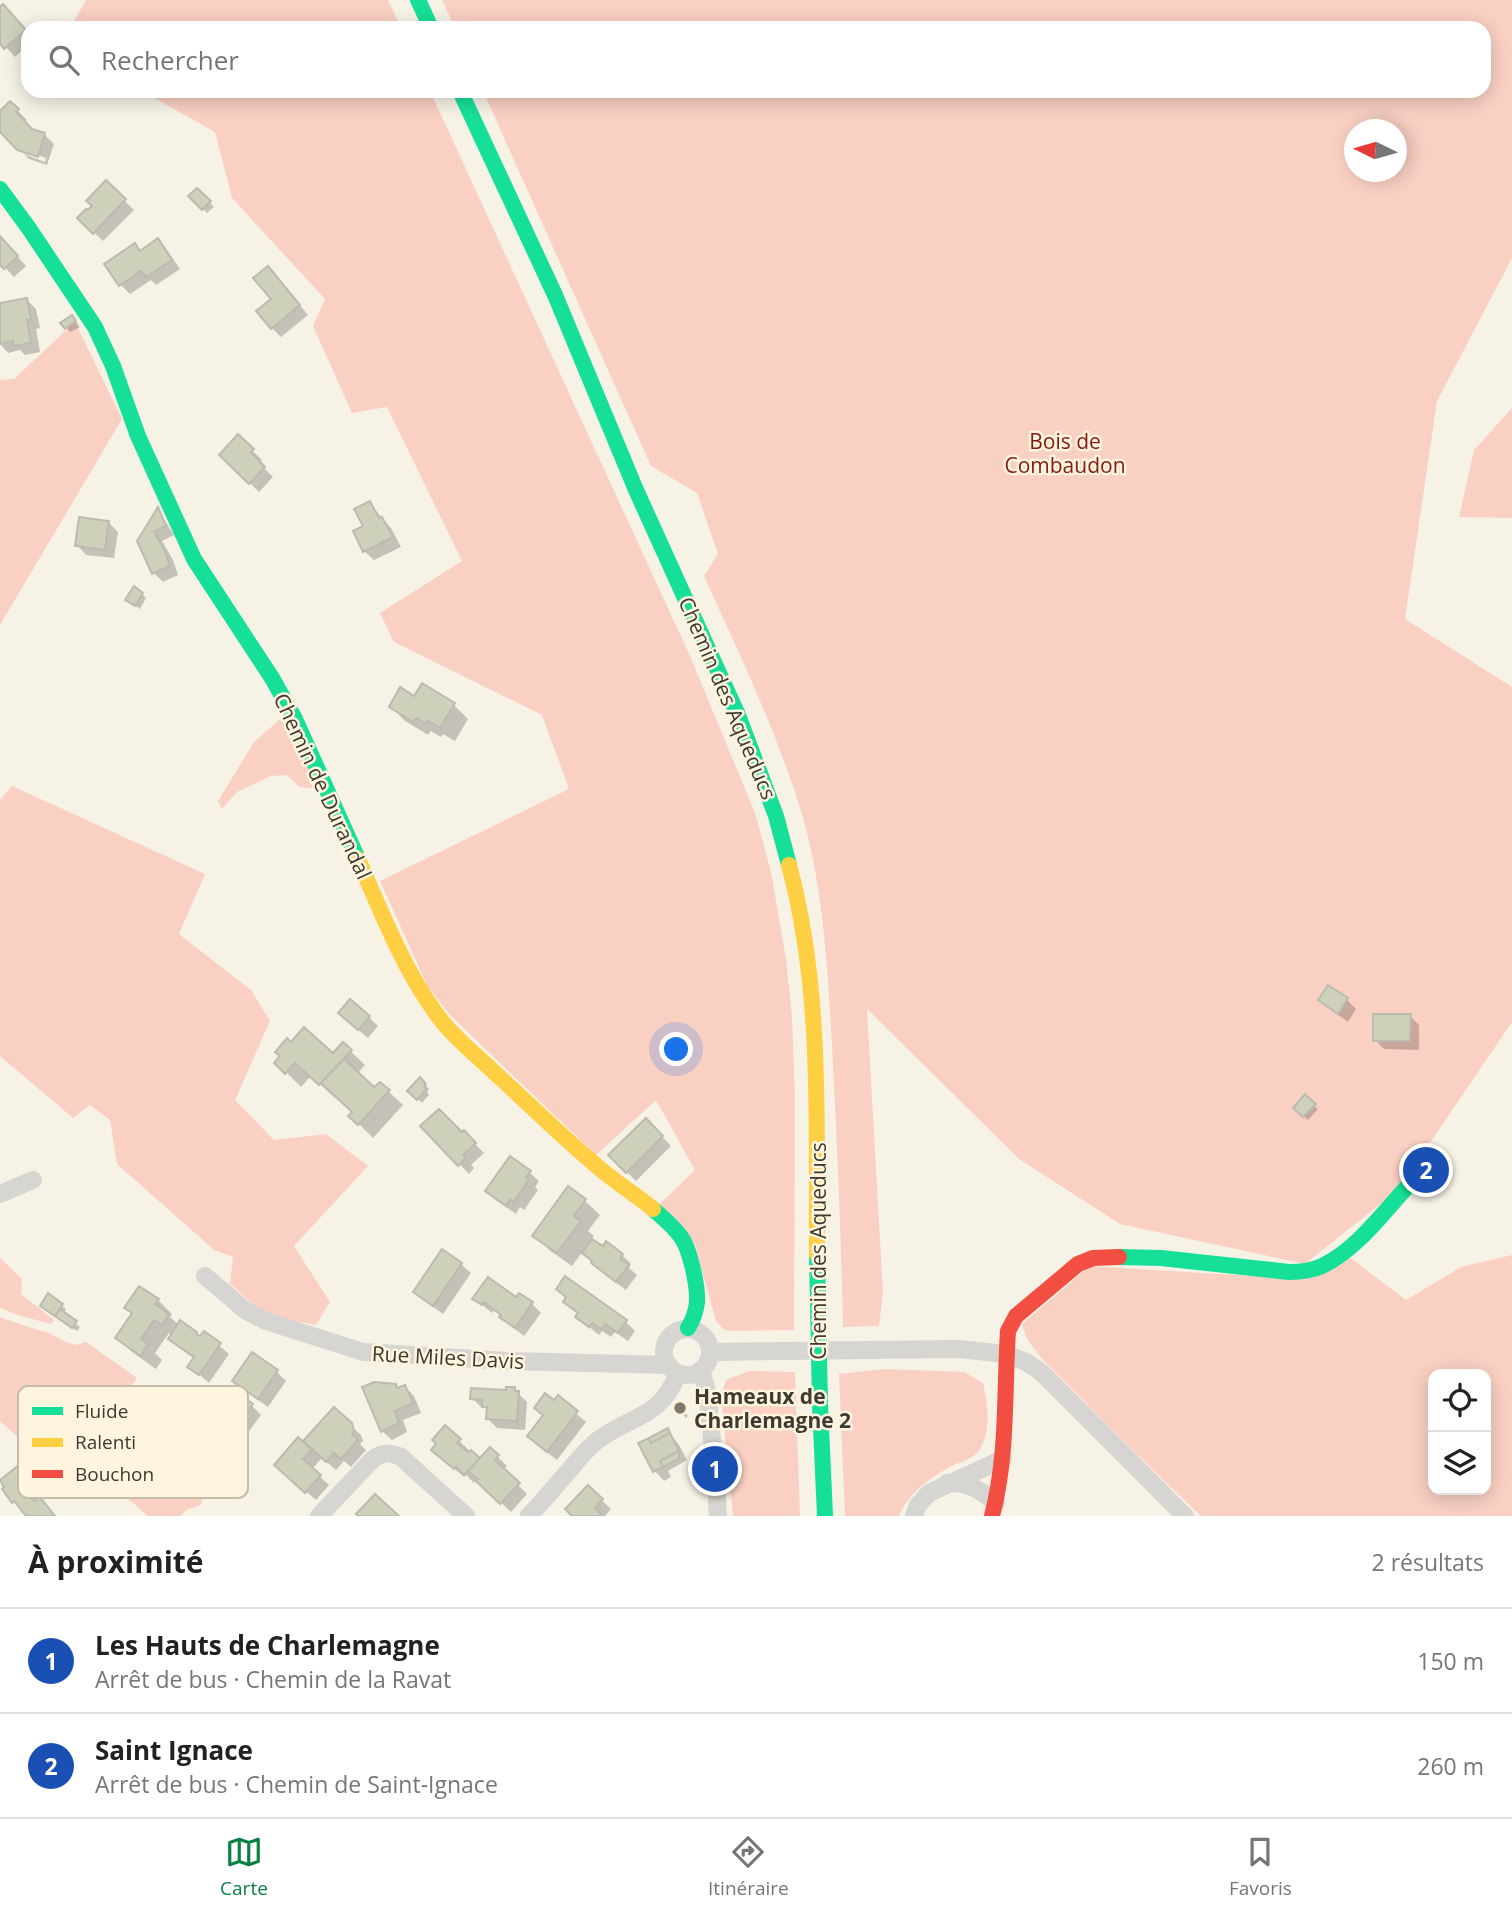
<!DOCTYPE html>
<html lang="fr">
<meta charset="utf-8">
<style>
body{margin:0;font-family:"Open Sans",sans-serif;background:#f6f6f6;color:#222}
.controls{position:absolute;right:21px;bottom:21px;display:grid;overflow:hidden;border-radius:14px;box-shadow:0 4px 18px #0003}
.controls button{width:63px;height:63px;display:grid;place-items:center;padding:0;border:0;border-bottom:2px solid #e0e0e0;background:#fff;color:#222;font:35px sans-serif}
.compass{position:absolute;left:1344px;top:119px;width:63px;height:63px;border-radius:50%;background:#fff;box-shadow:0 4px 18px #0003;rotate:275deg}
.you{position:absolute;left:677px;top:1050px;width:24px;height:24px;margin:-18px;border:5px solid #fff;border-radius:50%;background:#1a73e8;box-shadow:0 0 0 10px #1a73e833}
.badge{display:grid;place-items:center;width:46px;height:46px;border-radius:50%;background:#0b8043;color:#fff;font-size:23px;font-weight:700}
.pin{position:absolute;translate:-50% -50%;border:4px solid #fff;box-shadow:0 2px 7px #0006}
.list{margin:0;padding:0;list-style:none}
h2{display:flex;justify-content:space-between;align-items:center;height:91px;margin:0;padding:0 28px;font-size:30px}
h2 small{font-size:23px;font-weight:400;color:#767676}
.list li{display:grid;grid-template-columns:46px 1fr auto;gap:21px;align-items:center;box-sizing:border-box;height:105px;padding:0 28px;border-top:2px solid #e0e0e0}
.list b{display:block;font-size:26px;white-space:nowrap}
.list p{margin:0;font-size:23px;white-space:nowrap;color:#767676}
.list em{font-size:23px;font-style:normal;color:#767676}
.icon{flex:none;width:38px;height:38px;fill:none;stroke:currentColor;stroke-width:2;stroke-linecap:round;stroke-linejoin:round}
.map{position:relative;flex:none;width:1512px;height:1516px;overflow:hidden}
.search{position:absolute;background:#fff;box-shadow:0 4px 18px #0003;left:21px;right:21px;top:21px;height:77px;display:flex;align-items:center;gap:18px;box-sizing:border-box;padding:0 24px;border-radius:21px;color:#767676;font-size:26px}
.sheet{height:301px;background:#fff}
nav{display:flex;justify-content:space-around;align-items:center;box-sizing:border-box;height:98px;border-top:2px solid #e0e0e0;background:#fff;font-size:19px;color:#767676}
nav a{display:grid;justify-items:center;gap:4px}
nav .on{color:#0b8043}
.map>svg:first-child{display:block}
.green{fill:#fad0c3;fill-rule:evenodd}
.shadow{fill:#0003}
.building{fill:#cfd0b9;stroke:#bcbab1;stroke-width:2}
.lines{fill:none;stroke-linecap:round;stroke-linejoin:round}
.street{stroke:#d6d5d1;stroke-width:18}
.fast{stroke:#16e098;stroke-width:16}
.slow{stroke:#ffcf43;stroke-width:16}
.jam{stroke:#f24e42;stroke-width:16}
.poi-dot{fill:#7e7a70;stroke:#fff5de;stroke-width:2.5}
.labels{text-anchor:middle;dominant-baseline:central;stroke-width:5;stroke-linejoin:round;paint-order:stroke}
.park-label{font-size:21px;fill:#86180d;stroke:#fff5de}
.street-label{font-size:21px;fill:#3d3a31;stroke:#fff5de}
.poi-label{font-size:21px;font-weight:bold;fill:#3d3a31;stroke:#fff5de;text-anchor:start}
.key{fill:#fff5de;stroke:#c5bdaa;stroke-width:2}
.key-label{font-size:19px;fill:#3d3a31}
</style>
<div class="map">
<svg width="1512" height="1516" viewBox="0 0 1512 1516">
<rect width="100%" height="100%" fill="#f7f2e6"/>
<path class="green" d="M86 0H388L401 28H70Z
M442 0H1512V258L1437 401 1405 619 1512 687V1022L1398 1190 1305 1264 1120 1224 1019 1159 867 1009 883 1293 879 1326 843 1327C841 1233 837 1140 832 1047 828 970 823 884 801 811 776 730 739 653 704 576L718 554 697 493 651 466 483 91H1484V28H455ZM1354 130H1396V172H1354Z
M142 91H430L690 656 755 813 771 872 786 959 792 1017 795 1100 794 1330 733 1331 724 1330 716 1321 695 1245 660 1204 695 1170 656 1100 596 1155 451 1016 428 987 380 881 569 789 542 715 394 642 380 613 462 561 387 407 352 413 313 326 325 299 232 198 215 132Z
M75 322 122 419 0 625V380L14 379Z
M1512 408V518L1459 517 1474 450Z
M284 716 319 789 299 787 287 775 271 776 237 792 222 809 218 801 254 742Z
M12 786 205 874 179 934 251 990 270 1021 235 1100 274 1140 326 1134 368 1166 294 1246 330 1302 316 1325 265 1315 230 1284 233 1257 214 1250 117 1164 110 1120 90 1105 73 1118 0 1056V800Z
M1512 1255V1516H1201C1158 1475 1115 1434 1074 1391 1058 1374 1026 1348 1022 1324L1090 1266 1284 1278 1349 1257 1406 1300 1461 1267ZM1433 1374H1486V1490H1433Z
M0 1258 22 1279 21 1294 54 1320 51 1324 21 1316 0 1308Z
M0 1317 25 1326 49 1333 66 1342 77 1345 86 1342 137 1378 120 1401 226 1475 223 1483C196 1484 207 1484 201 1505L186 1510 181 1516H148L38 1419 22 1441 0 1421Z
M884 1369 964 1372 983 1383C988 1406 992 1432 978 1452 973 1458 961 1462 954 1465 931 1477 910 1491 899 1516H845L839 1374Z
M749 1371 795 1372 800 1516H733L721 1395 726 1380Z"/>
<path class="shadow" d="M0 9 12 16 28 34V45L15 57 0 41Z
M59 22 66 27 67 28H55Z
M10 103 27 120 24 122 32 131 45 135 54 144 47 165 29 159 24 154 45 162 46 158 18 149 0 130V113Z
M106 183 134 210 103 241 79 218 94 206Z
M197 190 214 207 207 213 191 196Z
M0 237 26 266 14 277 0 262Z
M157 241 167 250 180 269 156 285 151 280 130 294 121 285 135 245 141 252Z
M277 277 308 315 281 337 272 328 273 299Z
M27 300 36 309 40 328 36 329 40 352 25 355 20 350 8 353 0 344V306Z
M76 321 80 327 70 332 63 323Z
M238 437 262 460 259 463 273 477 259 492 221 455Z
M370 504 391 528 401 547 374 560 364 551 365 527Z
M158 510 174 535 162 541 173 560 178 575 163 582 154 573 139 541Z
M109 523 118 532 114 558 86 555 77 545Z
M142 594 146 598 140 609 131 603Z
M423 685 454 705 468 719 455 741 443 734 441 737 431 731 428 735 405 721 391 707 415 698Z
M1329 988 1347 1000 1356 1009 1348 1022 1330 1009 1321 1000Z
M1410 1016 1419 1025V1050L1384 1049 1375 1040Z
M369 1017 378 1026 368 1038 349 1022Z
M292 1044 333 1055 344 1045 365 1065 357 1074 374 1090 388 1091 403 1105 373 1138 351 1116 354 1112 337 1096 335 1098 311 1076 301 1087 277 1063Z
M420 1080 429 1089 427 1092 429 1095 422 1103 410 1091Z
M1305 1097 1318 1109 1308 1120 1295 1108Z
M646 1120 671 1146 636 1181 610 1155Z
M423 1126 462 1135 464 1133 484 1153 471 1165 474 1168 469 1174Z
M529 1172 539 1181 535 1187 538 1190 524 1210 520 1207 516 1214 496 1200 487 1191Z
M568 1188 585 1201 600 1215 588 1231 594 1236 591 1240 603 1249 622 1255 631 1264 629 1268 637 1275 626 1290 602 1272 583 1251 572 1266 549 1250 535 1235Z
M443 1252 461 1264 471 1273 443 1314 425 1301 416 1292Z
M558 1289 626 1322 635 1331 628 1341 615 1332 611 1337 602 1331 599 1335 577 1317 579 1314 565 1301 567 1298Z
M49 1296 66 1309 63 1314 80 1327 77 1331 46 1310Z
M474 1298 517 1300 532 1304 541 1313 524 1336 511 1326 502 1316 494 1310 492 1313Z
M158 1300 172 1314 170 1317 179 1325 196 1333 201 1338 204 1333 229 1354 209 1383 190 1366 195 1359 179 1348 170 1338 172 1335 169 1333 155 1353 162 1360 156 1369 132 1352 117 1338 133 1314 126 1308Z
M253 1355 277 1372 286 1381 268 1407 244 1390 235 1380Z
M395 1385 399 1389 405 1387 414 1396 421 1413 403 1420 407 1432 392 1440 382 1431Z
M229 1389 252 1406 261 1415 242 1441 218 1423 209 1414Z
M514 1389 527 1402 525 1430 497 1428 488 1419V1411L485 1408 481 1407 472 1398 507 1392Z
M558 1398 586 1422 557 1460 538 1445 544 1416Z
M679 1404 688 1416 686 1418 676 1406Z
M334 1410 361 1435 363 1441 360 1444 366 1450 351 1467 344 1461 336 1470 322 1458 312 1469 329 1485 316 1500 286 1474 303 1444Z
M445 1427 480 1461 490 1449 507 1466 503 1470 527 1494 511 1512 477 1480 474 1483 466 1475 464 1477 443 1459Z
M667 1430 679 1445 687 1460 668 1471 671 1477 664 1481 655 1471 640 1444Z
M28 1477 43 1495 23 1511 13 1501Z
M588 1487 611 1509 605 1516H570Z"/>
<path class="building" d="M3 4 26 30 4 49 0 44V7Z
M10 101 19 109 16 112 32 129 45 133 38 157 17 150 0 132V111Z
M106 180 126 199 93 234 77 218 86 209 87 210 92 206 86 201Z
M197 188 211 201 202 210 188 196Z
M0 236 18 256 4 269 0 265Z
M158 238 172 260 146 277 141 271 119 286 104 264 135 243 140 251Z
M268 266 300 305 271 329 256 311 271 299 253 278Z
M27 298 31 320H27L31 343 14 346 13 341 0 344V303Z
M72 315 76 321 65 329 60 323Z
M238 434 254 449 251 452 265 467 249 484 219 455Z
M370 501 379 518 382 517 393 537 363 552 353 531 363 526 354 509Z
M158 507 166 526 154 532 164 549 170 566 152 574 137 541Z
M79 517 109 521 105 550 75 546Z
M134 586 143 593 135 606 125 600Z
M422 683 455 703 440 728 428 721 426 724 416 718 413 722 389 707 400 687 414 696Z
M1328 985 1348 998 1338 1014 1318 1000Z
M350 999 370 1016 358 1030 338 1013Z
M1373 1014H1411L1410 1041H1373Z
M304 1027 333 1053 343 1042 352 1050 319 1085 295 1063 285 1074 274 1063 280 1056 275 1052 287 1038 291 1042Z
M344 1059 374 1087 380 1082 390 1090 358 1125 348 1116 352 1112 321 1083Z
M420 1077 426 1084 424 1087 427 1089 417 1100 407 1091Z
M1305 1094 1316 1104 1303 1117 1293 1108Z
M439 1109 462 1132 464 1130 476 1143 463 1155 466 1158 458 1166 420 1126Z
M646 1118 663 1136 626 1173 608 1155Z
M510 1156 531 1171 526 1177 529 1179 514 1202 510 1199 506 1206 485 1191Z
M568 1186 586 1199 574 1216 581 1221 557 1253 532 1236Z
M592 1239 603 1246 606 1241 623 1254 620 1259 629 1265 616 1282 591 1263 592 1261 582 1253Z
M442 1249 462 1263 433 1306 413 1292Z
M565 1276 627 1320 618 1333 605 1324 601 1329 592 1323 589 1327 575 1317 578 1313 563 1302 566 1297 556 1289Z
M488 1277 516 1297 519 1293 533 1302 515 1328 499 1317 501 1315 484 1302 482 1305 472 1299Z
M139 1286 159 1299 155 1304 169 1314 162 1325 154 1320 141 1339 148 1344 141 1356 115 1338 132 1313 124 1308Z
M48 1293 63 1304 55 1316 40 1306Z
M60 1309 77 1321 72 1328 55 1316Z
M180 1320 197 1332 196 1334 200 1336 204 1331 221 1343 199 1375 187 1367 194 1357 168 1339Z
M252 1352 278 1370 258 1399 232 1381Z
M374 1382 396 1384 397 1388 405 1385 413 1403 395 1411 399 1423 381 1432 362 1387Z
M228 1386 253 1404 233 1433 207 1414Z
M506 1387H515V1391H519L517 1421 486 1419 487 1407H482V1400L470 1399 471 1388 506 1390Z
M545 1393 554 1400 558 1395 578 1411 547 1452 527 1436 543 1415 534 1408Z
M334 1407 352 1423 354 1431 352 1434 358 1440 341 1459 334 1453 326 1462 303 1441Z
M445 1425 461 1439 457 1443 468 1452 471 1450 480 1458 464 1475 456 1467 454 1469 431 1450 436 1444 432 1440Z
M668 1428 670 1433 651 1443 649 1438Z
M670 1433 679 1451 660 1461 663 1467 653 1472 638 1443 649 1438 651 1443Z
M298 1437 312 1450 303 1459 321 1475 305 1493 274 1465Z
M490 1447 499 1455 495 1460 520 1483 500 1504 476 1481 478 1479 468 1471Z
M679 1451V1459L663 1467 660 1461Z
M19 1465 35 1485 26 1492 34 1501 40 1497 55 1516H26L14 1501 12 1503 2 1489 4 1487 0 1480Z
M588 1485 603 1499 595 1508 603 1516H572L565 1509Z
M375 1494 399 1516H358L356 1514Z"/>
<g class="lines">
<path class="street" d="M0 1194 33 1180
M205 1276 245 1310 266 1321 363 1352 508 1361 669 1365
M664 1352a23 23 0 1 1 46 0a23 23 0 1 1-46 0Z
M710 1352 959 1349 1006 1354 1026 1362 1041 1372 1185 1516
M701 1370 707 1391 715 1469 718 1516
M947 1483C969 1482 980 1490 996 1503
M319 1516 373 1459C382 1452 390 1452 401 1457L466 1516
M529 1516C544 1500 558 1483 572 1467 580 1458 588 1447 598 1440 632 1415 661 1418 678 1373
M914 1516 918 1505 929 1493 1003 1459"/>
<path class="fast" d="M418 0 431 28
M460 91 555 295 636 490 738 715 776 816 789 865
M0 189 28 227 95 327 113 366 138 436 194 559 272 678 295 719 358 859
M653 1209C663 1218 673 1226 681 1237 690 1249 698 1286 697 1302 696 1312 693 1320 688 1328
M817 1254 820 1404 825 1516
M1119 1257 1161 1258 1289 1272C1300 1272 1311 1271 1322 1266 1356 1250 1382 1214 1407 1187"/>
<path class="slow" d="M358 859C381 911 402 966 435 1012 451 1035 475 1054 495 1073 529 1104 562 1137 598 1167 615 1182 635 1194 653 1209
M789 865C823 992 816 1124 817 1254"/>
<path class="jam" d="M992 1516C1008 1455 1004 1393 1008 1331L1016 1316 1078 1264 1093 1258 1119 1257"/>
</g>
<circle class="poi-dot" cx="680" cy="1408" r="7"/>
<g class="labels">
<g class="park-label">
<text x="1065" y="441">Bois de<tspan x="1065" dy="24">Combaudon</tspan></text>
</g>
<g class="street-label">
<text transform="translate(728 698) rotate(67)">Chemin des Aqueducs</text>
<text transform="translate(323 786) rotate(65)">Chemin de Durandal</text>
<text transform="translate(818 1251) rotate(-90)">Chemin des Aqueducs</text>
<text transform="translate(448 1357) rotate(3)">Rue Miles Davis</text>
</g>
<g class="poi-label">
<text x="694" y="1396">Hameaux de<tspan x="694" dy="24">Charlemagne 2</tspan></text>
</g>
</g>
<rect x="18" y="1386" width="230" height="112" rx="10" class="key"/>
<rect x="32" y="1407" width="31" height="8" fill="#16e098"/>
<rect x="32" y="1438" width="31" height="9" fill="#ffcf43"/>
<rect x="32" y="1470" width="31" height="8" fill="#f24e42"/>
<g class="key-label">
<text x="75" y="1418">Fluide</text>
<text x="75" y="1449">Ralenti</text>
<text x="75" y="1481">Bouchon</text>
</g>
</svg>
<div class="controls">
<button><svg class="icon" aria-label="locate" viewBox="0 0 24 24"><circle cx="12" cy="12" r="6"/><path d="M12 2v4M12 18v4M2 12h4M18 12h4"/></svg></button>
<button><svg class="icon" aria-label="layers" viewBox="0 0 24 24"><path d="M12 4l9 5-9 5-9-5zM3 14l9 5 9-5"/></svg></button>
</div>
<svg class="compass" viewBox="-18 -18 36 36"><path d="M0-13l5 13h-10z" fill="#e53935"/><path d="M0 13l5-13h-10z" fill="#767676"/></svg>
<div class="you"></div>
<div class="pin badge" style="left:715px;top:1469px;background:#1a4fb4">1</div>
<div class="pin badge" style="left:1426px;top:1170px;background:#1a4fb4">2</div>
<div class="search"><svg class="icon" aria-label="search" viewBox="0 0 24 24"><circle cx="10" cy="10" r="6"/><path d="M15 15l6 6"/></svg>Rechercher</div>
</div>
<section class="sheet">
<h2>À proximité<small>2 résultats</small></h2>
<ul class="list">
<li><span class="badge" style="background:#1a4fb4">1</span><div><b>Les Hauts de Charlemagne</b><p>Arrêt de bus · Chemin de la Ravat</p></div><em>150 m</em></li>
<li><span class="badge" style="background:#1a4fb4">2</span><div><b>Saint Ignace</b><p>Arrêt de bus · Chemin de Saint-Ignace</p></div><em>260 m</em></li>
</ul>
</section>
<nav>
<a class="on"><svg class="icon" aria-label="map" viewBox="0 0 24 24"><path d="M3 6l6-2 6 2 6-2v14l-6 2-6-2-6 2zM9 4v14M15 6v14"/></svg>Carte</a>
<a><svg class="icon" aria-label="directions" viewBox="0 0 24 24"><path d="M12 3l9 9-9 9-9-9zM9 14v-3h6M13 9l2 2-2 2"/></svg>Itinéraire</a>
<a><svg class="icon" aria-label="saved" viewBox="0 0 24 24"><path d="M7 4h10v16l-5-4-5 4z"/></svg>Favoris</a>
</nav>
